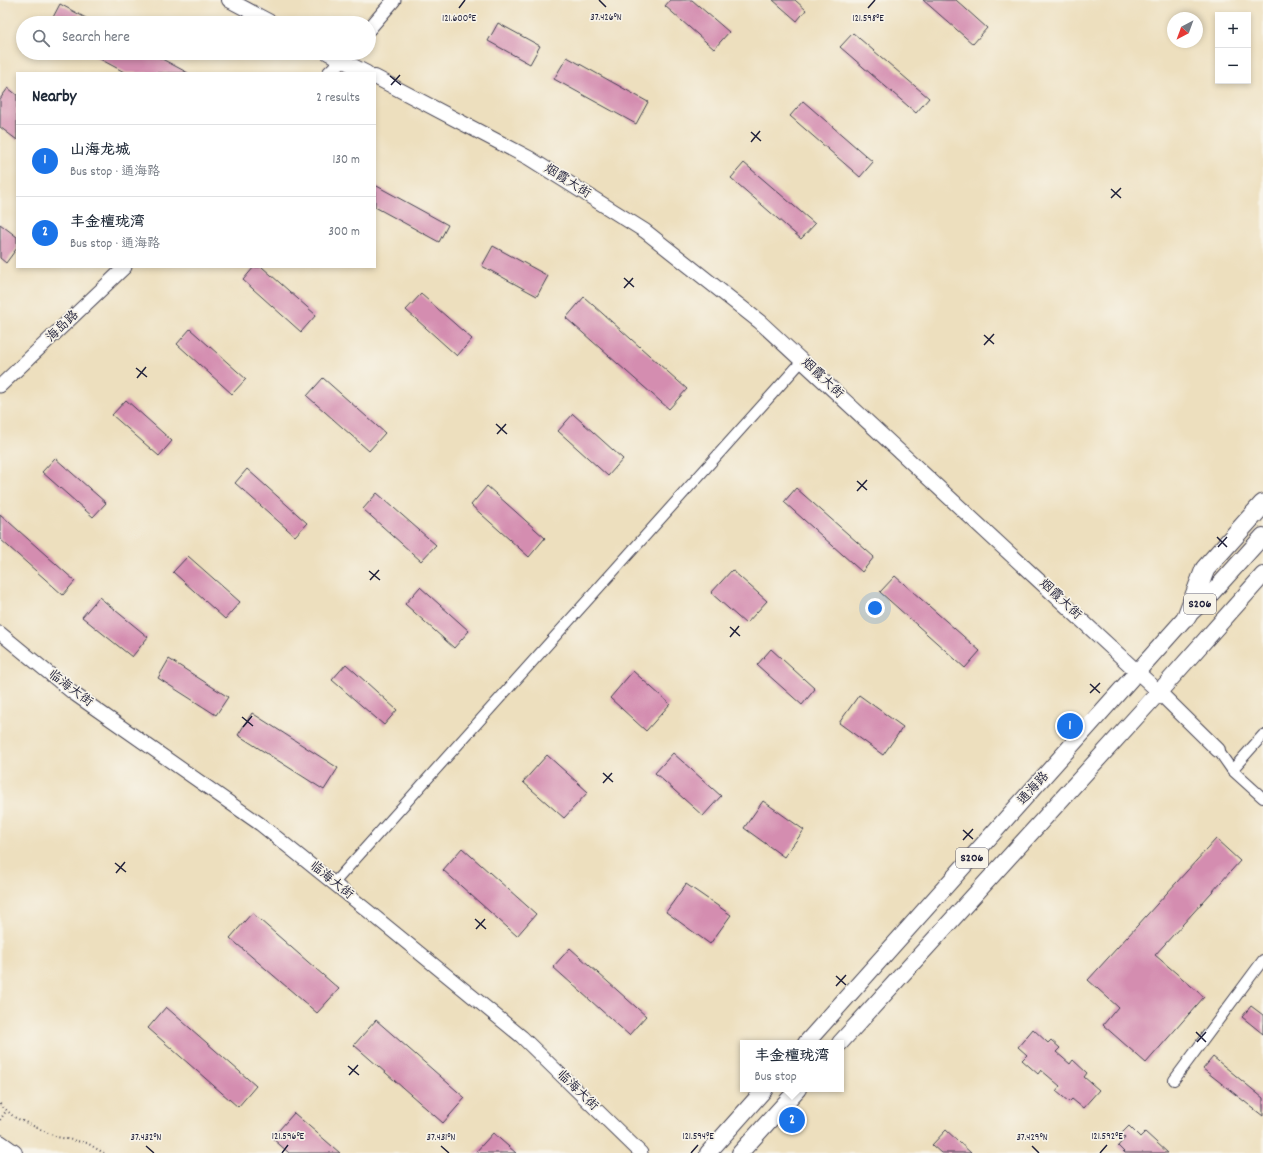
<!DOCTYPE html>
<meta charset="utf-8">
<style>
body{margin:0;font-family:Dekko,"LXGW WenKai TC",sans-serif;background:#f2f2f3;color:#1f2937}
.controls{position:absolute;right:12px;top:12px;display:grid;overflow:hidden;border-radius:0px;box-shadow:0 2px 6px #0003}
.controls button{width:36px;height:36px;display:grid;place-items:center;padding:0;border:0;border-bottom:1px solid #e0e1e3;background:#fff;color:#1f2937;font:20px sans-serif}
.compass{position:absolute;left:1167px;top:12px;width:36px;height:36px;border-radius:50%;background:#fff;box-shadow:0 2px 6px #0003;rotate:221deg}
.you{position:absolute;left:875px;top:608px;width:14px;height:14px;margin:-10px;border:3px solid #fff;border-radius:50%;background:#1a73e8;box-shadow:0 0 0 6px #1a73e833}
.badge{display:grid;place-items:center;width:26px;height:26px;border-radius:50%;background:#1a73e8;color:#fff;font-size:13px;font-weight:700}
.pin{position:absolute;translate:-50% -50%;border:2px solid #fff;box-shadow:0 1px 4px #0006}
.popup{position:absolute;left:740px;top:1040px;width:104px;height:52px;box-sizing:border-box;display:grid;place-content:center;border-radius:0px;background:#fff;filter:drop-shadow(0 1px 3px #0005);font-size:13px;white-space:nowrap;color:#747a83}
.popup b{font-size:15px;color:#1f2937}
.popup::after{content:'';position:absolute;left:50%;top:100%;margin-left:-8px;border:8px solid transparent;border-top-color:#fff}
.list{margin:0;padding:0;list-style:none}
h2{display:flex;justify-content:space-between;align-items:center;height:52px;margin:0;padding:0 16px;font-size:17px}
h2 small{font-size:13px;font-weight:400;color:#747a83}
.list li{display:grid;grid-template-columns:26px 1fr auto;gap:12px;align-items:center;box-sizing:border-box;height:72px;padding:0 16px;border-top:1px solid #e0e1e3}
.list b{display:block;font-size:15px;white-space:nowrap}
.list p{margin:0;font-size:13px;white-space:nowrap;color:#747a83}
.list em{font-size:13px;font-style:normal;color:#747a83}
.icon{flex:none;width:22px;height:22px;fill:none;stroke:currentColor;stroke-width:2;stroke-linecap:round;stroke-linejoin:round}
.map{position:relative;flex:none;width:1263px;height:1153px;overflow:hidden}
.search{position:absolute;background:#fff;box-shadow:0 2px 6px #0003;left:16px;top:16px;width:360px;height:44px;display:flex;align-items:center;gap:10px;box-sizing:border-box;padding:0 14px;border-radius:22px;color:#747a83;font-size:15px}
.panel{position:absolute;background:#fff;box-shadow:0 2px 6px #0003;left:16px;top:72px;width:360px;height:196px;border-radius:0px}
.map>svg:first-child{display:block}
.building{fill:#d48db0}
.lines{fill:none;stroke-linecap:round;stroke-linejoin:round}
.minor-casing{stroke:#403e4f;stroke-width:12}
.tertiary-casing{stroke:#403e4f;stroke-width:15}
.secondary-casing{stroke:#403e4f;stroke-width:16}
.primary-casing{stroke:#403e4f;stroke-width:18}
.motorway-casing{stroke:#403e4f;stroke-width:21}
.path{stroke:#403e4f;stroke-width:2;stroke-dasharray:1 3;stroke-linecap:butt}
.minor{stroke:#fff;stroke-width:10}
.tertiary{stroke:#fff;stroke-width:13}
.secondary{stroke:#fff;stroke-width:14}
.primary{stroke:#fff;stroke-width:16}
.motorway{stroke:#fff;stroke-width:19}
.ticks{fill:none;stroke:#22223b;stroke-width:1.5}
.labels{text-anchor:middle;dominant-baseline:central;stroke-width:3.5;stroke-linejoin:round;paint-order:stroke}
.shield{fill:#f7f3e8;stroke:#62616f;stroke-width:1}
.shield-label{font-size:12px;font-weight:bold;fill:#22223b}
.street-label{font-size:13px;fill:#22223b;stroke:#f7f3e8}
.ticks-label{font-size:10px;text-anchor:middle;fill:#22223b;stroke:#f7f3e8;stroke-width:3.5;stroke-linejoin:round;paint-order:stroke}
</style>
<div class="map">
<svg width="1263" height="1153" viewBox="0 0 1263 1153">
<rect width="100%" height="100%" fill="#f7f3e8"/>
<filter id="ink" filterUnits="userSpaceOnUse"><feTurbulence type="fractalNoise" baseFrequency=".025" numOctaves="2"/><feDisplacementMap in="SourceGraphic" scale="8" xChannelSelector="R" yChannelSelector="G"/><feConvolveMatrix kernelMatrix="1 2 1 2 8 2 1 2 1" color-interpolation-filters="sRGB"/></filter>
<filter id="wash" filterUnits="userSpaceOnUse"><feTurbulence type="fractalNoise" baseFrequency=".012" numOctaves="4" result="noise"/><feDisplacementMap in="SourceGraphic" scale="16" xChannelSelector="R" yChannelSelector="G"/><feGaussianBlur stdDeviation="0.9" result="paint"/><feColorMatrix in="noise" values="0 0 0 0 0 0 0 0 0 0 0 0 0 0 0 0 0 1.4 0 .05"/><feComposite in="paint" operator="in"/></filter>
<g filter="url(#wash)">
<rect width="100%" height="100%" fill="#eddfbe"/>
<g id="blocks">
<path class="building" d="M670 0H692L729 32 714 49 665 6Z
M773 0H795L806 10 797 21Z
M923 0H956L987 28 973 44Z
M60 4 95 23H50Z
M498 23 540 46 530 64 488 41Z
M853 33 929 98 916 113 840 47Z
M89 53H151L188 73H126Z
M567 57 648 102 636 124 554 79Z
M8 88 17 95V140L0 127V99Z
M803 101 873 162 860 177 790 116Z
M744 163 815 224 801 239 731 178Z
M375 185 448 225 439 242 375 207Z
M0 224 17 237V248L6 263 0 258Z
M493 246 548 276 537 296 482 266Z
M254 267H262L316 315 301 332 243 280Z
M421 294 472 339 457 356 406 310Z
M584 297 687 389 669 409 566 318Z
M190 329 246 379 232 394 177 344Z
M323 378 385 433 369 451 307 396Z
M126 400 172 441 159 456 112 415Z
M573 414 623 459 608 476 558 431Z
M55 458 106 503 93 517 42 472Z
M247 469 307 523 295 536 235 483Z
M487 486 545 538 529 557 471 505Z
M796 488 874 557 862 572 784 502Z
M377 493 436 545 421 561 363 509Z
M0 514 75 581 63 595 0 539Z
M188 556 240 602 225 619 173 572Z
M732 570 767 601 746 624 711 593Z
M895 576 980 651 965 668 880 592Z
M420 587 469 631 454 648 405 604Z
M99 597 148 637 132 657 82 617Z
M771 649 815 689 802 705 757 665Z
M169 659 228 697 216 715 158 678Z
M346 664 397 710 384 725 332 680Z
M633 671 670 704 646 731 610 698Z
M859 695 903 727 883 755 839 723Z
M252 713 338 768 324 790 238 735Z
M673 753 721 796 703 816 655 773Z
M547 755 588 792 564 818 523 782Z
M763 801 804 830 784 857 744 828Z
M1216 839 1240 861 1155 955 1204 997 1146 1063 1103 1025 1118 1007 1088 980Z
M462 848 536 914 517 936 443 870Z
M686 884 731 915 710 944 666 912Z
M252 913 339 989 317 1013 230 938Z
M570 948 646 1016 629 1035 553 967Z
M1251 1006 1263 1015V1034L1242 1017Z
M166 1007 256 1086 238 1107 148 1028Z
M376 1020 465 1098 443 1123 354 1045Z
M1033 1029 1048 1043 1051 1040 1060 1048 1056 1052 1070 1064 1073 1060 1087 1073 1084 1077 1099 1090 1083 1108 1072 1099 1069 1102 1056 1091 1060 1086 1041 1070 1038 1074 1022 1060 1027 1055 1018 1047Z
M1213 1057 1263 1098V1116L1203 1069Z
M294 1113 340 1153H289L272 1138Z
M1129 1126 1140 1137 1145 1132 1168 1153H1125L1118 1146 1125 1138 1121 1134Z
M946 1130 971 1153H941L932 1145Z
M493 1133 516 1153H475Z"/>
</g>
</g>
<g filter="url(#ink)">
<use href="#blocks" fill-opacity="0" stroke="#403e4f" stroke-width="1"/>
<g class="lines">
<defs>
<path id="minor" d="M1218 750 1232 770 1263 798
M1232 770 1263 735
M334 883 802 361
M1174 1080 1263 960"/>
<path id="tertiary" d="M369 29 394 0
M329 73 349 53
M0 386 125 267
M0 633 73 693 260 824 368 911 522 1037 641 1153"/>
<path id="secondary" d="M229 0 272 23
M328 53 367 73
M375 77 529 158 645 231 760 322 1159 692 1218 750"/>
<path id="primary" d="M806 1043 1187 616 1211 594 1263 536
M840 1043 1159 692 1263 575
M0 1143 14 1153
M708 1153 765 1089
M740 1153 798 1089"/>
<path id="motorway" d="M1187 616 1205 569 1263 504"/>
</defs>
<use href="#minor" class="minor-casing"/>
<use href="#tertiary" class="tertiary-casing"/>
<use href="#secondary" class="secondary-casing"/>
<use href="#primary" class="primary-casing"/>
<use href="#motorway" class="motorway-casing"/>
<path class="path" d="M0 1104 14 1117 57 1137 87 1143 104 1153
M0 1120 6 1111"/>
<use href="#minor" class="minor"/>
<use href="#tertiary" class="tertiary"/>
<use href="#secondary" class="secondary"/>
<use href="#primary" class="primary"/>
<use href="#motorway" class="motorway"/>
</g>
</g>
<path class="ticks" d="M599 0 606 7M459 8 465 0M868 8 875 0M390 76 401 85M391 85 400 75M751 132 761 141M751 142 760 131M1111 189 1121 198M1111 198 1121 188M624 278 634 287M624 288 633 278M984 335 994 344M984 345 994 334M136 368 147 377M137 378 146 367M496 424 507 434M497 434 506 424M857 481 867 490M857 491 867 480M1217 537 1227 547M1218 547 1227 537M369 571 380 580M370 580 379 570M730 627 740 636M730 637 739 626M1090 684 1100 693M1090 693 1100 683M242 717 253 726M243 727 252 716M603 773 613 782M603 783 612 773M963 830 973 839M963 840 973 829M115 863 126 872M116 873 125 862M475 919 486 929M476 929 485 919M836 976 846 985M836 986 846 975M1196 1032 1206 1042M1197 1042 1206 1032M348 1066 359 1075M349 1075 358 1065M146 1146 154 1153M441 1146 449 1153M1032 1146 1039 1153M282 1153 288 1145M691 1153 698 1145M1100 1153 1107 1145"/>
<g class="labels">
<g class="shield">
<rect x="1184" y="594" width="32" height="20" rx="3"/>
<rect x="956" y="848" width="32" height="20" rx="3"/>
</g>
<g class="shield-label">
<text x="1200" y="604">S206</text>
<text x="972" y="858">S206</text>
</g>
<g class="street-label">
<text transform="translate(567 182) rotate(32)">烟霞大街</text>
<text transform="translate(63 327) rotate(-44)">海岛路</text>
<text transform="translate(822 379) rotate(43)">烟霞大街</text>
<text transform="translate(1060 600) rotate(43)">烟霞大街</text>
<text transform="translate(70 689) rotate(37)">临海大街</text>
<text transform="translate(1034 789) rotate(-48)">通海路</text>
<text transform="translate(331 881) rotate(39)">临海大街</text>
<text transform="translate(577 1091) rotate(44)">临海大街</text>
</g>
</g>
<g class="ticks-label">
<text x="606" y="20">37.426°N</text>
<text x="459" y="21">121.600°E</text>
<text x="868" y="21">121.598°E</text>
<text x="288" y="1139">121.596°E</text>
<text x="698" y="1139">121.594°E</text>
<text x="1107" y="1139">121.592°E</text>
<text x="146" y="1140">37.432°N</text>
<text x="441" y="1140">37.431°N</text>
<text x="1032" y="1140">37.429°N</text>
</g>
</svg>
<div class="controls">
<button>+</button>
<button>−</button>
</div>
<svg class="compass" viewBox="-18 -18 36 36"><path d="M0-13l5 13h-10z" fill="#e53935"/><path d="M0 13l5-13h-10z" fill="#747a83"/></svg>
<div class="you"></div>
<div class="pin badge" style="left:1070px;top:726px">1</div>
<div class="pin badge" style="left:792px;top:1120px">2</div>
<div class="popup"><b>丰金檀珑湾</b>Bus stop</div>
<div class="search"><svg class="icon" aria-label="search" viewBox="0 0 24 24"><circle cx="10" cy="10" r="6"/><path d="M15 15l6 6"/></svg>Search here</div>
<section class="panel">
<h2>Nearby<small>2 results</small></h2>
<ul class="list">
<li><span class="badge">1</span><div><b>山海龙城</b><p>Bus stop · 通海路</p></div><em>130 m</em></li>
<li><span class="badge">2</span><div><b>丰金檀珑湾</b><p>Bus stop · 通海路</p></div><em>300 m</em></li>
</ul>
</section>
</div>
